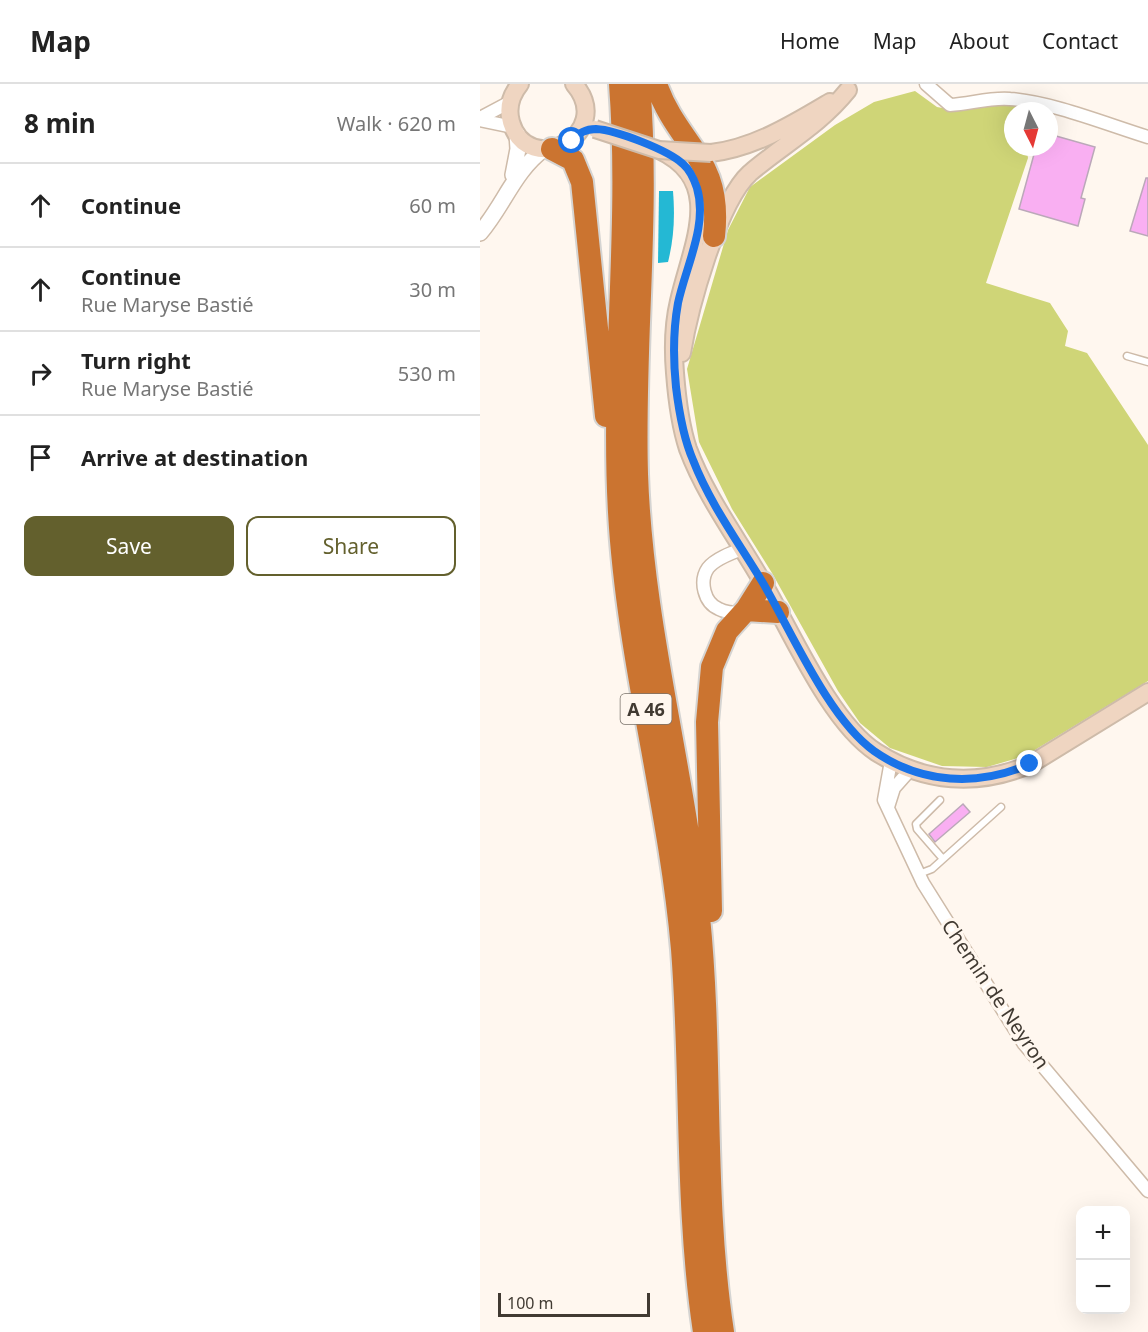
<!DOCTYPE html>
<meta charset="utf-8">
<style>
body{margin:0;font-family:"Noto Sans",sans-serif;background:#f6f6f6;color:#222}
.controls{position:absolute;right:18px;bottom:18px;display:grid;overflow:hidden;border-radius:12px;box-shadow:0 6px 24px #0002}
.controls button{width:54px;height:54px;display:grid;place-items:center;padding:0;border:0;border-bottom:2px solid #e0e0e0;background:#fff;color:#222;font:30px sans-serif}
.compass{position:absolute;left:524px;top:18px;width:54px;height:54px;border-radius:50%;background:#fff;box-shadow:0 6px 24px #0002;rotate:174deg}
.scale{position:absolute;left:18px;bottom:15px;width:152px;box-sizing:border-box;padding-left:6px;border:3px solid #413a32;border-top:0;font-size:16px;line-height:21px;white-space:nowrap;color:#413a32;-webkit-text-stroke:4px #fff7ef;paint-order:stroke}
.stop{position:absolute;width:18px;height:18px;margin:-14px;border:4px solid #1a73e8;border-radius:50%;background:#fff}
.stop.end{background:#1a73e8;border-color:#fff;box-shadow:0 2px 6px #0008}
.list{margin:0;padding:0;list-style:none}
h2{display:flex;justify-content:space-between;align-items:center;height:78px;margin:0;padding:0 24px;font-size:26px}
h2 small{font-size:20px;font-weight:400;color:#767676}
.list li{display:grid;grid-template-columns:39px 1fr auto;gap:18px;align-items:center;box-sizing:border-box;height:84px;padding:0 24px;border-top:2px solid #e0e0e0}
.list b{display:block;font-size:22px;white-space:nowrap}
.list p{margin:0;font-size:20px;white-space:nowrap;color:#767676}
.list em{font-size:20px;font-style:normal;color:#767676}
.actions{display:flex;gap:12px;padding:18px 24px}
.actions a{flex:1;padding:14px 0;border:2px solid #63602d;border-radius:12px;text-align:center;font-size:21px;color:#63602d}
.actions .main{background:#63602d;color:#fff}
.icon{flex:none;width:33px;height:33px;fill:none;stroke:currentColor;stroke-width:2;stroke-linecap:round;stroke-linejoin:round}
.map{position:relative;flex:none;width:668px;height:1248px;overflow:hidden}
header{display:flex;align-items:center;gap:36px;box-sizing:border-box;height:84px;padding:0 30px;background:#fff;border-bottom:2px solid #e0e0e0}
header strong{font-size:28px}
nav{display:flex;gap:33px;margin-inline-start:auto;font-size:21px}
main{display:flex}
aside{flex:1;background:#fff}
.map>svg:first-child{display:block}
.green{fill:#cfd577}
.water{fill:#24b8d4}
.building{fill:#f9aff2;stroke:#bba8b9;stroke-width:1.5}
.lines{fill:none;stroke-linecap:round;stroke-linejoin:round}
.service-casing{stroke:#cebba9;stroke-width:9}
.minor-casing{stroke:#cebba9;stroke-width:15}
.tertiary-casing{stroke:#cebba9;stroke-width:18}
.secondary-casing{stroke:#cebba9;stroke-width:20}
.motorway-casing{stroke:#d5d4d2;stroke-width:26}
.service{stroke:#fff;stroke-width:6}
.minor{stroke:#fff;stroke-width:12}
.tertiary{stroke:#fff;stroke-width:15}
.secondary{stroke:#efd5c1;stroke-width:16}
.motorway{stroke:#cb7430;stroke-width:22}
.secondary-bridge-casing{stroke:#cebba9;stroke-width:20;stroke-linecap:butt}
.secondary-bridge{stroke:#efd5c1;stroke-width:16}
.route{stroke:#1a73e8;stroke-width:8}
.labels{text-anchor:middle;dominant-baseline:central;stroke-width:6;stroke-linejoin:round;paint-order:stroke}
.shield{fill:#fff7ef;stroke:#7a736b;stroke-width:1.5}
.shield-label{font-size:18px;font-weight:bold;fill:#413a32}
.street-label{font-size:20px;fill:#413a32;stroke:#fff7ef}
</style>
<header>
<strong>Map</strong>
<nav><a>Home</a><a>Map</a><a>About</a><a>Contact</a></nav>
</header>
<main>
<aside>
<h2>8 min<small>Walk · 620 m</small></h2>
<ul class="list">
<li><svg class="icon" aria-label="ahead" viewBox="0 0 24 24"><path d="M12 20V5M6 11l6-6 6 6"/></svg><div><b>Continue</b></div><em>60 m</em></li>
<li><svg class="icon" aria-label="ahead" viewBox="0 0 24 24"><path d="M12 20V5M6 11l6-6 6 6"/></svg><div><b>Continue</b><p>Rue Maryse Bastié</p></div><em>30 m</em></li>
<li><svg class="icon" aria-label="right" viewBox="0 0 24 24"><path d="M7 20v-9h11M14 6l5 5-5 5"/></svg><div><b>Turn right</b><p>Rue Maryse Bastié</p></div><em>530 m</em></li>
<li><svg class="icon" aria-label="arrive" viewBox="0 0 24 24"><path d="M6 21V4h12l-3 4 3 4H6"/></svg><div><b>Arrive at destination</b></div></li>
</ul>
<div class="actions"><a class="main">Save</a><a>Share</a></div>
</aside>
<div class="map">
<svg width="668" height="1248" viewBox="0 0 668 1248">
<rect width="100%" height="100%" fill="#fff7ef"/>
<path class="green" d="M435 7 457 23 478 27 536 15 538 27H533V63H546L548 74 506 199 570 219 588 247 585 262 607 269 668 361V597L545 672 507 683 462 682 410 664 380 639 358 607 292 489 252 425 219 358 207 285 248 146 270 103 355 41 394 18Z"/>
<path class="water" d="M179 107H193C195 133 194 154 188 178L178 179Z"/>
<path class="building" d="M569 50 615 63 601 114 605 115 598 142 539 125 556 63H569Z
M666 94H668V152L650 147Z
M483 720 490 728 455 758 449 750Z"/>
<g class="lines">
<defs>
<path id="service" d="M647 272 668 278
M460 716 436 740 437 745 463 775
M439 790 452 785 521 723"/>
<path id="minor" d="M446 0 470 21C490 20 511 13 530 15 572 18 626 40 668 53
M0 34 30 18
M0 36 33 43
M262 465C251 469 235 475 228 484 219 497 224 519 239 525 246 529 255 529 262 529
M411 677 404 716 443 799 544 960 668 1107
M408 723 414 704 430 686"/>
<path id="tertiary" d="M33 91 38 65 37 50
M0 149C24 121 34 87 64 65"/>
<path id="secondary" d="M40 0C31 11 27 24 31 38 48 96 137 50 94 0
M179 66C247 98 211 162 199 217 193 242 193 265 195 289 197 315 200 341 208 365 226 413 258 455 283 499 311 547 350 638 396 668 444 699 498 703 551 680L668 608
M231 69C274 64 313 40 350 18
M202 269C209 225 238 118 270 89 304 60 339 42 368 6"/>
<path id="motorway" d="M140 0C151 143 131 285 139 428 147 575 189 718 202 865 212 992 205 1121 224 1248
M159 0C170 130 153 260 157 390 162 540 204 685 219 833 233 971 222 1111 243 1248
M176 0C198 63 243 74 234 152
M72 65 93 76 102 98 126 332
M266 526 298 528
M231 827 227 638 232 583 247 547 266 526 283 499"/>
</defs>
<use href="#service" class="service-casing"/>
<use href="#minor" class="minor-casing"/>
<use href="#tertiary" class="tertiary-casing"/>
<use href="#secondary" class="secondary-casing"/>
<use href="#motorway" class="motorway-casing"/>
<use href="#service" class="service"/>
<use href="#minor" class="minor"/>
<use href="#tertiary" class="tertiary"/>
<use href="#secondary" class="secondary"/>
<use href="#motorway" class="motorway"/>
<defs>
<path id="secondary-bridge" d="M115 45 179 66 231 69"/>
</defs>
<use href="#secondary-bridge" class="secondary-bridge-casing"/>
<use href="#secondary-bridge" class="secondary-bridge"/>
</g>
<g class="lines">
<path class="route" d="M92 57C98 49 105 45 116 45 136 46 188 66 203 80 210 86 214 95 217 104 228 141 206 182 198 219 193 247 193 274 196 303 199 328 203 353 213 376 230 420 259 459 283 499 311 547 349 635 394 667 441 700 498 703 550 680"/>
</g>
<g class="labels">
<rect class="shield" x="140.5" y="610" width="51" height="30" rx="4.5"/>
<g class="shield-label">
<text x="166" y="625">A 46</text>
</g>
<g class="street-label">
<text transform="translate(516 910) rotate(56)">Chemin de Neyron</text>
</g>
</g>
</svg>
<div class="controls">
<button>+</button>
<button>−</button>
</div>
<svg class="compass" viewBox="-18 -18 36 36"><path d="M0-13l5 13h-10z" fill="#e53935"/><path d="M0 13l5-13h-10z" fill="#767676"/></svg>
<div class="scale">100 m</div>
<div class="stop" style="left:92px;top:57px"></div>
<div class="stop end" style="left:550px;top:680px"></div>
</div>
</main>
